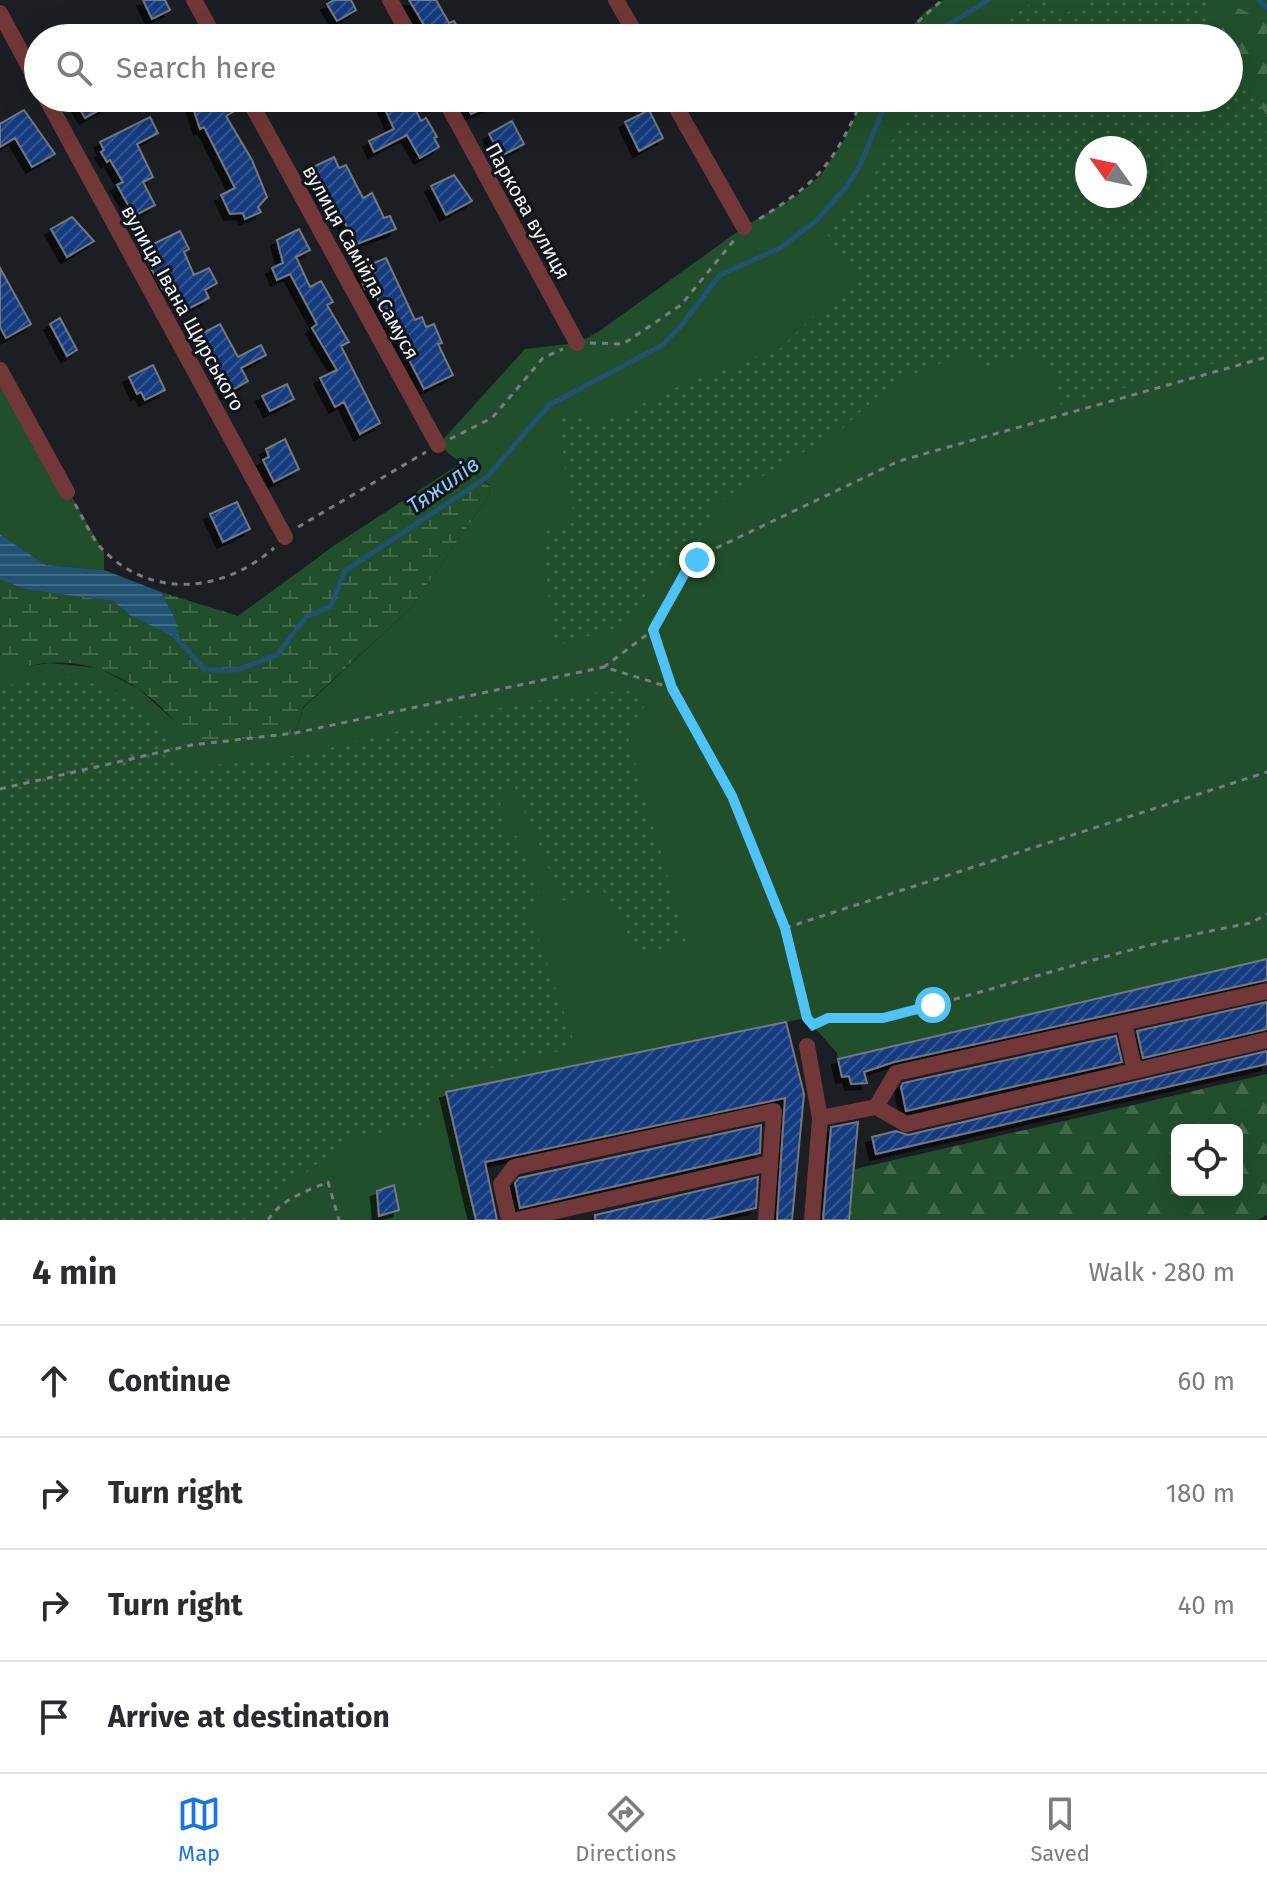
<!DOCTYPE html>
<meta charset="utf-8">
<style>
body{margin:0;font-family:"Fira Sans",sans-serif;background:#f2f2f3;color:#2b2b33}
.controls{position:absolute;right:24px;bottom:24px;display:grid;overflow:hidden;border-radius:12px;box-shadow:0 8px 32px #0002}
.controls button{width:72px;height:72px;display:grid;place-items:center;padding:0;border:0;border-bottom:2px solid #e1e1e2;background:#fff;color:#2b2b33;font:40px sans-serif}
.compass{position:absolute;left:1075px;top:136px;width:72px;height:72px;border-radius:50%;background:#fff;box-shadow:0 8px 32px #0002;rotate:303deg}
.stop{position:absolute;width:24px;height:24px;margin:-18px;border:6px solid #4fc3f7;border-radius:50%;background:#fff}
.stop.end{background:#4fc3f7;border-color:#fff;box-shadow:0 2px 8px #0008}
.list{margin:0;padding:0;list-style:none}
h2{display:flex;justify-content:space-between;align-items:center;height:104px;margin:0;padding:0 32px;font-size:34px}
h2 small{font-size:26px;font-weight:400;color:#7c7c81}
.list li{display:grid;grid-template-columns:52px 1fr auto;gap:24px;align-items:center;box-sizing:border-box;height:112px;padding:0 32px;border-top:2px solid #e1e1e2}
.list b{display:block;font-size:30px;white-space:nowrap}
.list em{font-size:26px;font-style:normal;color:#7c7c81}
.icon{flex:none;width:44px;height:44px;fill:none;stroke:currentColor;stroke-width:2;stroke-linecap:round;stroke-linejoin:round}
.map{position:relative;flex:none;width:1267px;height:1220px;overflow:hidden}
.search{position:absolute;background:#fff;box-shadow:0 8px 32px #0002;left:24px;right:24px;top:24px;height:88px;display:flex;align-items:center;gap:20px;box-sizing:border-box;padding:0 28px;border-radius:44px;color:#7c7c81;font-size:30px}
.sheet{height:552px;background:#fff}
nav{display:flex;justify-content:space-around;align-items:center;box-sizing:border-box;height:112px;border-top:2px solid #e1e1e2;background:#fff;font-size:22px;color:#7c7c81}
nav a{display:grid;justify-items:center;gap:4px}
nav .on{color:#1a73e8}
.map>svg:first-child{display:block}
.grass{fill:#214f2b;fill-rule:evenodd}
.forest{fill:url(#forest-firs);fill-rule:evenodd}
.wetland{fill:url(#wetland-marsh)}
.garden{fill:url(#garden-dots);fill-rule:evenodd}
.water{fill:url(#water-rules)}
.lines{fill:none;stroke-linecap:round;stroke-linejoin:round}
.stream{stroke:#215272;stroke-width:5}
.building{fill:url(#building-hatch);stroke:#74787f;stroke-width:2;filter:url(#shadow)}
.path{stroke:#7a7c81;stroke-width:3;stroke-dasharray:6 6;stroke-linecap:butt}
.minor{stroke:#723738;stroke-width:16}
.route{stroke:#4fc3f7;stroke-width:10}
.labels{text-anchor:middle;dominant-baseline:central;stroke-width:6;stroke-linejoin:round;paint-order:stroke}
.street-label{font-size:20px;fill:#f0f2f6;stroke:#12151a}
.water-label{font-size:22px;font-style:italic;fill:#8bcbfa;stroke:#12151a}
</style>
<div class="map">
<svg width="1267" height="1220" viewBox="0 0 1267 1220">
<defs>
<pattern id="forest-firs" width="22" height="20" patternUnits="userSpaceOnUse" patternTransform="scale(2)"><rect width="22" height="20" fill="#214f2b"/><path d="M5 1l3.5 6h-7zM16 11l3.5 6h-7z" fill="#42694a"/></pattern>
<pattern id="wetland-marsh" width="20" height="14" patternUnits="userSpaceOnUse" patternTransform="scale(2)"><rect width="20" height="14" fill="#214f2b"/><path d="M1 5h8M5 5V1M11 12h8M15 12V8" fill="none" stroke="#42694a"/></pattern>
<pattern id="garden-dots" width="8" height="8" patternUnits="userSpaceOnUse" patternTransform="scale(2)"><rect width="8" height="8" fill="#214f2b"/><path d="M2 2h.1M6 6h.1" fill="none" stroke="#42694a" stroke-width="1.8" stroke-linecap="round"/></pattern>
<pattern id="water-rules" width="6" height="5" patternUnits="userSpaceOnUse" patternTransform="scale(2)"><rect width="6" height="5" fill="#215272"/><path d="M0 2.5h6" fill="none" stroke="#426b87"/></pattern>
<pattern id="building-hatch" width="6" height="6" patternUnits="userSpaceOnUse" patternTransform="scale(2)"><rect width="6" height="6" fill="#123b80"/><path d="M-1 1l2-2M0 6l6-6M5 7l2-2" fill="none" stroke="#355893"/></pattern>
<filter id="shadow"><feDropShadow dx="-6" dy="6" stdDeviation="0" flood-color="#0009"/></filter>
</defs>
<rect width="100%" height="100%" fill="#1b1e23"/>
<path class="grass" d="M943 0H1267V959L838 1059 837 1053 806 1018 447 1092 476 1220H0V670L50 663 99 668 139 689 180 726 295 733 303 708 410 609 490 494 489 485 438 445 525 349 577 343 598 332 744 227 799 194 821 175 844 140 863 98H1229V38H900L926 11ZM1087 148H1135V196H1087Z
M0 374 104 552V570L46 565 0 534Z"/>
<path class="forest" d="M1238 8 1267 21V116L1229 58V38H1221L1224 14Z
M1267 1074V1215L1258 1220H849L855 1169ZM1237 1130V1190H1177V1130Z"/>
<path class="wetland" d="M461 463 489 486 490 494 410 609 303 707 295 733 192 745C162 697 108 658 49 663 32 664 17 670 0 670V580L28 590 113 601 131 616 176 620 161 592 238 616 335 545Z"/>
<path class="garden" d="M1036 0H1049L1060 17 1087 0 1205 1 1221 38H980Z
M1229 58 1267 116V349L1061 405 1053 374 1030 353 978 371 969 352 893 383 837 433 716 503 695 551 664 567 625 626 553 646 543 532 575 522 557 421 572 414 598 424 690 381 781 348 855 276 827 234 863 196 914 98H1229ZM1135 148V196H1087V148Z
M61 676C124 687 154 712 184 768 227 763 274 761 317 751 424 726 529 694 639 690L645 705 627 734 686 941 640 956 602 889 562 901 514 785 499 794 505 834 517 836 539 893 530 915 576 1047 430 1083V1124L351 1138 244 1220H0V682L11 685Z"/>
<path class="water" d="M0 534 46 565 104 570 161 592 176 620 179 639 131 616 113 601 28 590 0 580Z"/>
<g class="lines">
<path class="stream" d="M1259 0 1267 8
M927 38 988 0
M174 635 205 670H237L277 655 306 617 331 606 345 571 487 477 549 405 661 346 680 327 720 275 780 248 815 222 848 185 861 163 888 98"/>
</g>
<path class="building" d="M143 0H165L170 10 152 19Z
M334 0H351L356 10 337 21 327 4Z
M409 0H436L449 23 454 21 463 38H432Z
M83 98H102L107 106 85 118 76 102Z
M190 98H226L233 112 226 116 252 160 267 197 258 207 261 212 245 219 243 213 230 214 221 195 235 188 204 127 200 129Z
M404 98H410L421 121 426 118 437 137 434 138 439 147 420 158 407 135 374 152 369 141 394 129 384 107Z
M464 98H508L471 114Z
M24 110 55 154 32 167 15 138 0 147V124Z
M649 110 663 138 639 151 625 122Z
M150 117 158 133 137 144 153 177 143 182 155 205 134 216 117 185 123 182 110 160 107 162 101 152 104 150 100 142Z
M512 121 524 144 501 156 489 134Z
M334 157 339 168 346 165 363 198 372 193 384 218 390 216 396 229 357 244 328 194 323 197 309 169Z
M454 175 472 201 446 215 431 186Z
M72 217 94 241 67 257 51 229Z
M299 229 310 250 296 257 310 287 321 281 333 302 327 305 349 342 341 346 380 423 360 434 344 402 335 407 320 378 337 370 312 328 317 324 290 274 277 280 272 268 283 263 277 240Z
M180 231 189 249 184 252 194 275 209 268 217 283 205 290 209 298 188 309 174 284 163 290 141 250Z
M386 258 415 320 422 317 426 327 434 324 442 343 438 344 453 375 424 389 371 286 365 289 357 270Z
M0 268 31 324 6 338 0 327Z
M60 318 77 350 67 356 50 324Z
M220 324 238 357 261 345 266 355 241 368 248 381 227 393 201 334Z
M153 365 165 390 145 400 141 392 137 394 129 377Z
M287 384 294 399 270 411 262 396Z
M285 439 299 469 274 482 263 460 269 457 266 449Z
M237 502 250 529 223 542 210 514Z
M1267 959V980L894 1062 864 1072 867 1083 851 1084 849 1076 842 1077 838 1059Z
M1267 1002V1029L1143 1058 1137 1031Z
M786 1022 804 1094 792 1220H777L785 1098 485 1162 497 1220H476L446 1092Z
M1116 1036 1122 1062 906 1111 901 1087 903 1083Z
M1267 1051V1064L876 1154 872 1137 896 1131 908 1135Z
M858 1122 849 1220H823L831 1127Z
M761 1125 760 1153 520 1208 515 1183 519 1178Z
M758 1177 756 1208 705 1220H595V1215Z
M394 1185 399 1210 379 1216 377 1191Z"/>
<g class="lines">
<path class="path" d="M900 38 942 0
M759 219C820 181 833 164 863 98
M590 343 623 344 681 305 735 239
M450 439 492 418 543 358 563 349
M75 504C84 519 92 540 105 552 155 600 225 591 274 548
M298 527 426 452
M653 630 671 687
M0 789 192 745 295 733 604 667
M785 928 1267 772
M813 1025C840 1013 874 1021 903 1013 1019 983 1134 944 1251 923L1267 914
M812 1031 813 1025 807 1018 785 928 732 796 672 688 604 667 653 630 686 571 710 551 899 461 1267 357
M268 1220C281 1199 307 1191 328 1182L339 1220"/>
<path class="minor" d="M194 0 215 38
M390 0 411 38
M616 0 638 38
M0 13 38 83
M46 98 285 537
M248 98 438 445
M444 98 577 343
M671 98 744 227
M0 370 67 492
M1124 1023 1135 1071
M807 1046 820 1118 812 1220
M876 1107 896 1073 1267 991
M820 1118 876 1107 906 1124 1267 1040
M509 1220 501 1184 514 1167 774 1111 766 1220
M516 1220 770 1163"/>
</g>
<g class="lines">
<path class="route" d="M697 560 686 571 653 630 672 688 732 796 785 928 807 1018 813 1025 828 1018H883L933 1005"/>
</g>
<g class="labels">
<g class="street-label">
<text transform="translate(528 211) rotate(61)">Паркова вулиця</text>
<text transform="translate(361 262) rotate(61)">вулиця Самійла Самуся</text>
<text transform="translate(183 308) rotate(61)">вулиця Івана Щирського</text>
</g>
<g class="water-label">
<text transform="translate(443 485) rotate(-35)">Тяжилів</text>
</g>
</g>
</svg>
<div class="controls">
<button><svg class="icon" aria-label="locate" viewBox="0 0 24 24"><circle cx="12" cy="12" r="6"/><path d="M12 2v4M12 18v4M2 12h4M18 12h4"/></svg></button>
</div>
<svg class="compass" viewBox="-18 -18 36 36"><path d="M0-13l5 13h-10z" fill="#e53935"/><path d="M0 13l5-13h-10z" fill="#7c7c81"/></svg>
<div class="stop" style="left:933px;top:1005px"></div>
<div class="stop end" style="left:697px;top:560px"></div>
<div class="search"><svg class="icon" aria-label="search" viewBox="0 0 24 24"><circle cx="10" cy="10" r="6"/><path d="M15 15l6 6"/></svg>Search here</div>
</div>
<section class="sheet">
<h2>4 min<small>Walk · 280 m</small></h2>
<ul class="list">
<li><svg class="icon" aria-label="ahead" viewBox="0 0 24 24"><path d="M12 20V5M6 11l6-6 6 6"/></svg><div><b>Continue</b></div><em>60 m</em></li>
<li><svg class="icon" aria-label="right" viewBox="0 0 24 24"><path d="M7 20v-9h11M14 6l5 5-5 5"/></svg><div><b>Turn right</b></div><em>180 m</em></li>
<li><svg class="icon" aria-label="right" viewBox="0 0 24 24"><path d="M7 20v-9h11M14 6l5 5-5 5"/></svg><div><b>Turn right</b></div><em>40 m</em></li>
<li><svg class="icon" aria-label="arrive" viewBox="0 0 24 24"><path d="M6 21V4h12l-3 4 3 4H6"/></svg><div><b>Arrive at destination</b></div></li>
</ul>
</section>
<nav>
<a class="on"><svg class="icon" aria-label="map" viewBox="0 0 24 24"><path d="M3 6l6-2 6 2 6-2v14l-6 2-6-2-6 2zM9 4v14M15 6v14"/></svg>Map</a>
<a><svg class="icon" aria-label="directions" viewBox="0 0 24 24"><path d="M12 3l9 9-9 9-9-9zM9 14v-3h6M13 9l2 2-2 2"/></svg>Directions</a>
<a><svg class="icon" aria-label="saved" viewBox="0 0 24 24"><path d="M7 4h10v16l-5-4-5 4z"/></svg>Saved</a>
</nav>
